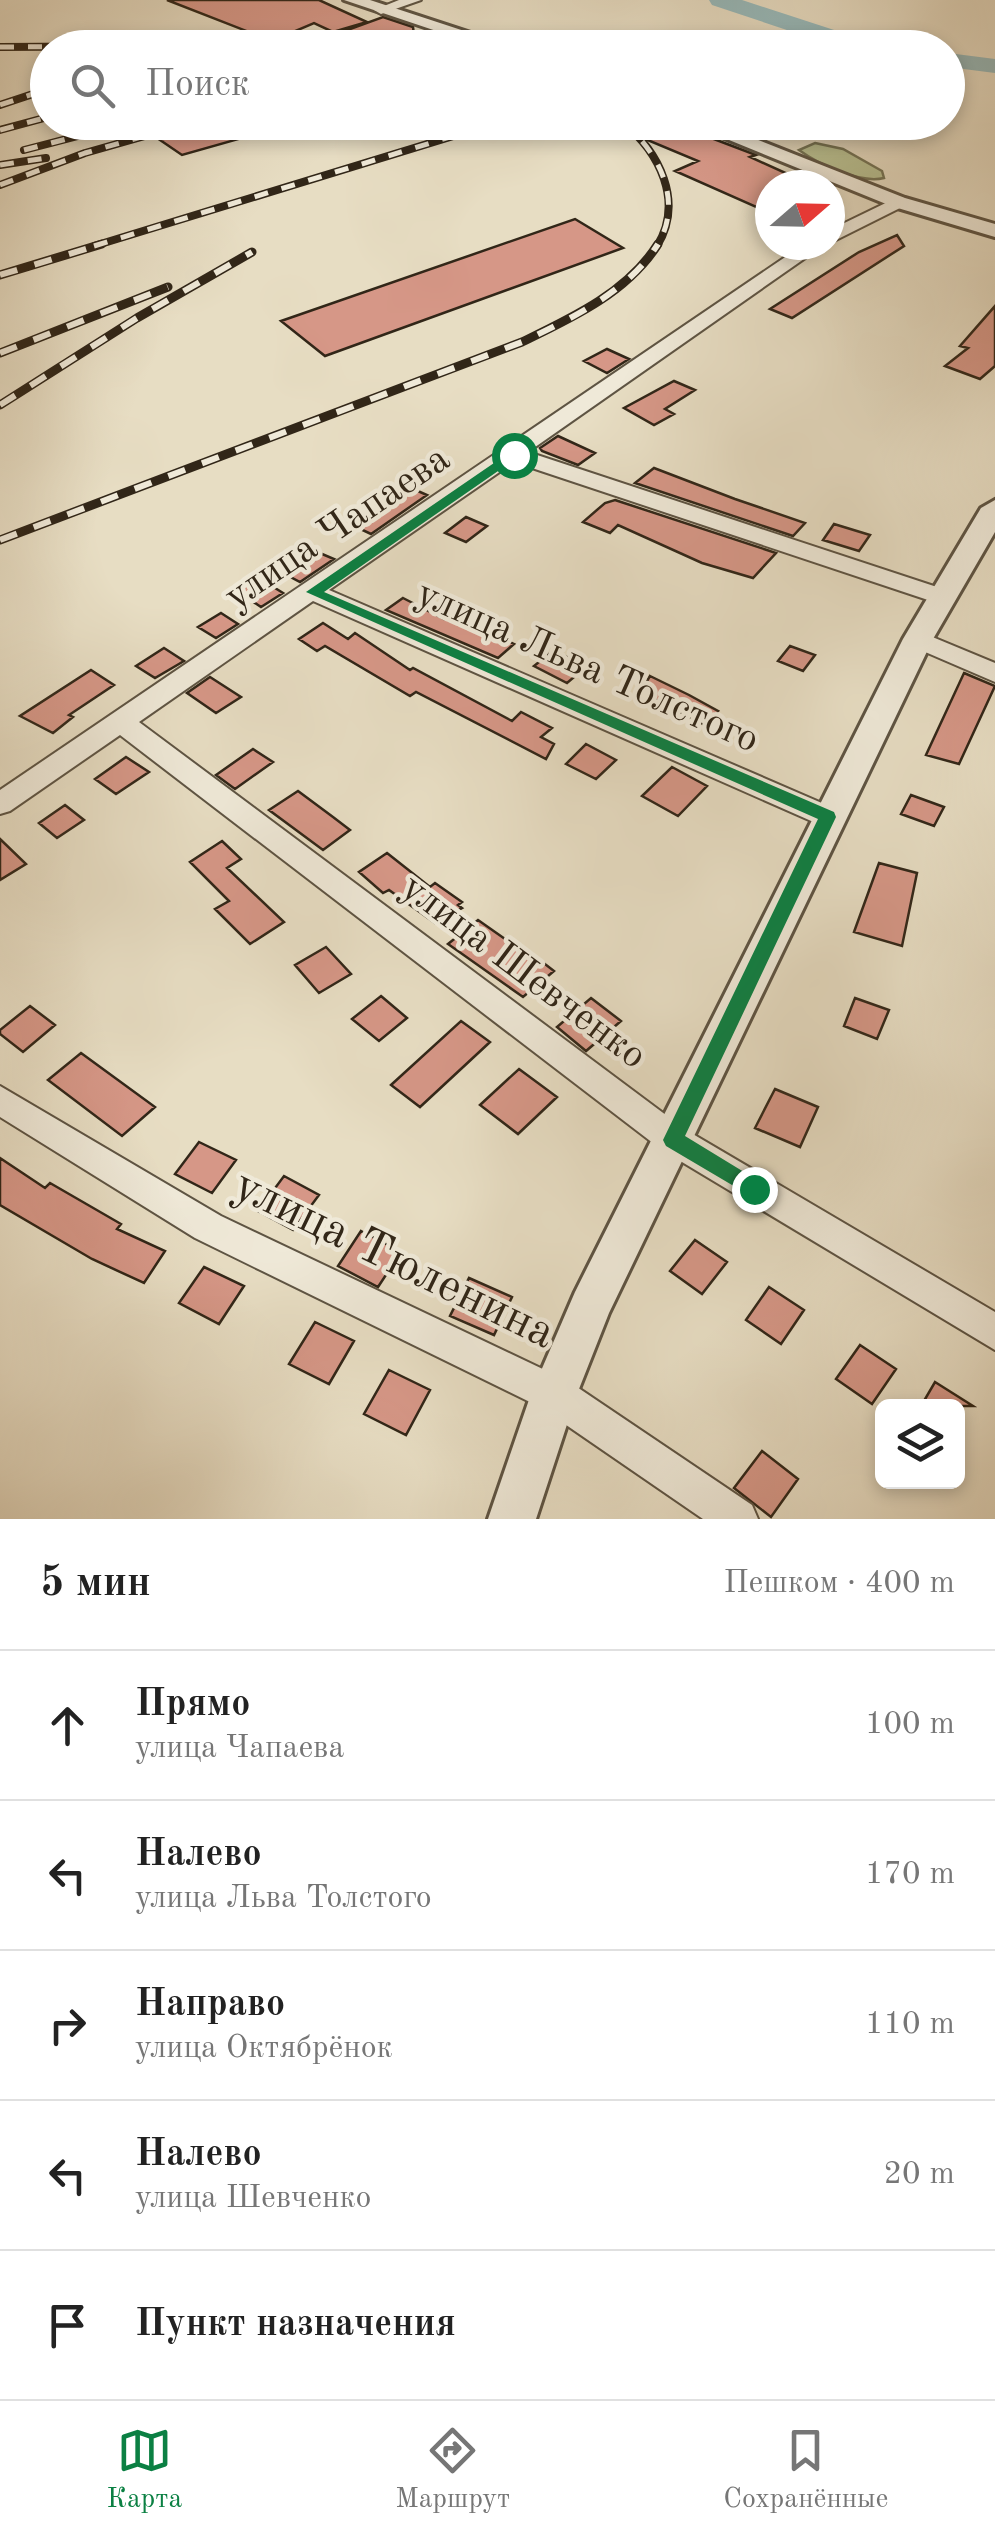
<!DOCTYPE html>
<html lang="ru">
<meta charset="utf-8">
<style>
body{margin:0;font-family:"Old Standard TT",serif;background:#f6f6f6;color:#222}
.controls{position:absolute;right:30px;bottom:30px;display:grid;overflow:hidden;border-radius:15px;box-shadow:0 5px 15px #0003}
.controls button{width:90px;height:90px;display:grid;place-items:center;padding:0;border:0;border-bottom:2px solid #e0e0e0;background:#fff;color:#222;font:50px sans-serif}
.compass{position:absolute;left:755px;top:170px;width:90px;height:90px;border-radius:50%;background:#fff;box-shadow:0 5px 15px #0003;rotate:70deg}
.stop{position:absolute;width:30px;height:30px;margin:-22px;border:8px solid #0b8043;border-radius:50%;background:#fff}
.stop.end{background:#0b8043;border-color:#fff;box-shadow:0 2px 10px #0008}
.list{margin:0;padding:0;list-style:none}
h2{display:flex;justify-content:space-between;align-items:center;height:130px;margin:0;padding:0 40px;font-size:42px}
h2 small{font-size:32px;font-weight:400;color:#767676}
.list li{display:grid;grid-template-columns:65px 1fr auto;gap:30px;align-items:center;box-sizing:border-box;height:150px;padding:0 40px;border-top:2px solid #e0e0e0}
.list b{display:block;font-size:38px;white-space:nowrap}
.list p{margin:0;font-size:32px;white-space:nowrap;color:#767676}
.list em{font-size:32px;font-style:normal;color:#767676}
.icon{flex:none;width:55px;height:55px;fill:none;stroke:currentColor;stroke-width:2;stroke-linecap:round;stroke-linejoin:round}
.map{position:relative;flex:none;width:995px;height:1519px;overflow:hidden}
.search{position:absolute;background:#fff;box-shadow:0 5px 15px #0003;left:30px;right:30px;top:30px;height:110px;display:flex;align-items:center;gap:25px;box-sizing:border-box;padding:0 35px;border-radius:55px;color:#767676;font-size:38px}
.sheet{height:880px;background:#fff}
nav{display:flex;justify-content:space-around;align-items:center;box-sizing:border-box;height:140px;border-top:2px solid #e0e0e0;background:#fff;font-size:28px;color:#767676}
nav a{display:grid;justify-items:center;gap:5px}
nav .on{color:#0b8043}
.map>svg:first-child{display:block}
.green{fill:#b8c092;stroke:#747355;stroke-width:2.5}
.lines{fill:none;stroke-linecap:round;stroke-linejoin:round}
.river{fill:#98babb;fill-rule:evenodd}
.building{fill:#d69787;stroke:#312618;stroke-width:2.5}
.minor-casing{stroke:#5e5443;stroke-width:4}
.tertiary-casing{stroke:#5e5443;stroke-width:6}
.minor{fill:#efe9d8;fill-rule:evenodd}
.tertiary{fill:#efe9d8;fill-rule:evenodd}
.rail-far1-casing{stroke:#312618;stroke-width:8}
.rail-casing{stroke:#312618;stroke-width:9}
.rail-far1{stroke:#efe9d8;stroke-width:5;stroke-dasharray:14;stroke-linecap:butt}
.rail{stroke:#efe9d8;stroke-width:6;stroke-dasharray:18;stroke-linecap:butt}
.route{fill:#0b8043}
.labels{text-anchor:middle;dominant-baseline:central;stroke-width:9;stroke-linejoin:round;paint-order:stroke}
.street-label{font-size:40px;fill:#312618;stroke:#efe9d8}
.near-street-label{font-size:48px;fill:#312618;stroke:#efe9d8}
</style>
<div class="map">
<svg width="995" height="1519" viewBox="0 0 995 1519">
<rect width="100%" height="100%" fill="#e7ddc3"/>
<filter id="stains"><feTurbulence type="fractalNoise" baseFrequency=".002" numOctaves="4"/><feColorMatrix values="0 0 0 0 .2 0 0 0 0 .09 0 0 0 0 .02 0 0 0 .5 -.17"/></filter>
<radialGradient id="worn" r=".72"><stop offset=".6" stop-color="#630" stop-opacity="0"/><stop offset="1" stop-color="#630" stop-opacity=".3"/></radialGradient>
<path class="green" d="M815 143 843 149 882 171 884 178C860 184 818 164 799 150Z"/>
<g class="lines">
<path class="river" d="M709 0H742L874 43 877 48H841L712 5Z
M948 53 995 59V73L948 67Z"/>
</g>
<path class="building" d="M167 0H319L367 22 333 32 314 23 272 41Z
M383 17 413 27 414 35 340 37 339 33Z
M223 122H276L277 128 182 155 160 140Z
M677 125 756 155 750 157 812 185H770V213L675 171 698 161 645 139Z
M575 219 623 248 325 356 281 321Z
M897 235 904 246 792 318 770 309 859 252Z
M995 306V366L980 379 945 366 968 348 960 346Z
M607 349 629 359 607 373 584 361Z
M674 381 695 390 665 409 674 414 654 425 624 408Z
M558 436 595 453 578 465 542 451 540 448Z
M654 468 735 499 805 523 793 536 635 483Z
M411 488 427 495 371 534 354 526Z
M615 500 776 553 753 578 702 563 618 525 610 533 583 522 605 503Z
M466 517 487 526 466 542 445 533Z
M834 524 870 535 859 551 823 540Z
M315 551 334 559 300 582 285 574Z
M259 578 283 593 261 607 237 591Z
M403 598 444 619 451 613 514 644 498 658 386 610Z
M221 613 238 624 216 638 198 627Z
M323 623 348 639 355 633 410 670 413 668 512 721 521 712 552 728 541 737 554 744 546 759 416 692 410 696 325 646 317 651 299 639Z
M790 646 815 655 803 671 778 661Z
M164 648 184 661 155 678 136 666Z
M554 650 586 667 567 683 534 666Z
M91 670 114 685 69 715 73 717 53 733 20 716Z
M964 673 995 686 959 764 926 755Z
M650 676 689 695 718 711 703 724 641 692Z
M210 677 241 697 216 713 187 693Z
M586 744 616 760 596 779 566 764Z
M253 749 273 762 235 789 216 775Z
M126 757 149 772 116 794 95 779Z
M672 767 707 786 678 816 642 796Z
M298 791 333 817 350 830 323 850 269 810Z
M911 795 944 807 934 826 901 814Z
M65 805 84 820 57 838 39 823Z
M0 839 26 864 0 880Z
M222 841 241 859 227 868 284 922 250 944 215 909 229 901 190 862Z
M387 853 430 887 435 883 462 902 458 905 462 908 435 923 389 890 383 893 359 872Z
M879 863 917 873 902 946 854 932Z
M478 920 529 956 532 954 554 971 523 997 448 944Z
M326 947 351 974 319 993 295 965Z
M381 996 407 1018 379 1041 352 1019Z
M591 998 621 1021 586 1051 557 1027Z
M855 998 889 1010 877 1039 844 1026Z
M30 1006 55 1025 23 1052 0 1034V1030Z
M461 1021 490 1042 420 1107 391 1085Z
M81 1053 155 1107 122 1136 48 1080Z
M519 1069 557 1097 518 1134 480 1105Z
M775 1089 818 1107 800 1147 755 1128Z
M199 1142 236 1160 212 1193 175 1174Z
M0 1158 45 1188 50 1183 121 1224 117 1229 165 1251 144 1283 92 1259 0 1205Z
M284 1176 319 1195 293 1230 258 1211Z
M361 1231 401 1252 378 1287 338 1266Z
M695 1240 727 1262 702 1294 670 1271Z
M204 1267 244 1286 219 1324 179 1303Z
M469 1278 512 1297 494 1335 450 1316Z
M769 1287 804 1310 781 1344 746 1320Z
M315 1322 354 1341 329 1384 289 1364Z
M860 1345 896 1369 872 1404 836 1379Z
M389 1370 430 1390 406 1435 364 1414Z
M935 1382 973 1406H921Z
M762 1451 798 1479 771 1517 734 1488Z"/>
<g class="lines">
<defs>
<path id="minor" d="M399 0H421L381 14 374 10Z
M898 197 904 198V206L830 243V230Z
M803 245H824L528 452 949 591 952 596 949 601H931L514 462 329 590 838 810 842 817 838 824 828 827 818 824 313 601 139 722 686 1130 995 1312V1350L662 1150 120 735 10 811 0 814V790Z
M918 631 995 663V682L909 645 905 639 909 633Z
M0 1086 221 1216 568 1381 752 1505 758 1519H703L540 1407 195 1238 0 1117Z"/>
<path id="tertiary" d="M344 0H370L516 48H487Z
M685 122H713L905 198 995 224V237L891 206Z
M995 500V532L933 639 609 1313 577 1394 536 1519H488L531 1394 575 1292 903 639 981 508Z"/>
</defs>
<use href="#minor" class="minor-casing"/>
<use href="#tertiary" class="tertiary-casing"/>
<use href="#minor" class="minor"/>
<use href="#tertiary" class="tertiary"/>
<defs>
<path id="rail-far1" d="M305 46 394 43 432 48
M0 47 317 45
M0 105 48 89
M622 122C660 152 684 202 657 246
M0 130 48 117
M24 150 132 122
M0 165 46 158
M0 185 85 153 194 122
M94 246 499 122"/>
<path id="rail" d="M0 275 102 244
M0 353 168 287
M0 405 137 318 252 252
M0 540 522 342C572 318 628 292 658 244"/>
</defs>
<use href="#rail-far1" class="rail-far1-casing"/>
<use href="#rail" class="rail-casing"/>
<use href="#rail-far1" class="rail-far1"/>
<use href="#rail" class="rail"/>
</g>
<path class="route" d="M510 452 521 455 324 592 834 812 836 817 685 1136 762 1183 765 1189 762 1196 754 1198 666 1146 663 1140 818 819 306 592Z"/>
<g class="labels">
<g class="street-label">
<text transform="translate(338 529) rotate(-34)">улица Чапаева</text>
<text transform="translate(587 668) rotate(24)">улица Льва Толстого</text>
<text transform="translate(523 973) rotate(37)">улица Шевченко</text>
</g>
<g class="near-street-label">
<text transform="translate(394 1260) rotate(26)">улица Тюленина</text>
</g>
</g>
<rect width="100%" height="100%" filter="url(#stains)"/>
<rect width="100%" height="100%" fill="url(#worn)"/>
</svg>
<div class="controls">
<button><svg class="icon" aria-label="layers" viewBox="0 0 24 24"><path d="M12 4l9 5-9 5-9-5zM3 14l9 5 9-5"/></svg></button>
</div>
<svg class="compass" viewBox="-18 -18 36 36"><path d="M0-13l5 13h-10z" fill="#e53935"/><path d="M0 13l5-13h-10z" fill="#767676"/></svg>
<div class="stop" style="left:514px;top:455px"></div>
<div class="stop end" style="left:754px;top:1189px"></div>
<div class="search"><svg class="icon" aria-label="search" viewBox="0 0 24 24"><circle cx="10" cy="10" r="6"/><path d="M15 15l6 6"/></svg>Поиск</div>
</div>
<section class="sheet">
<h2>5 мин<small>Пешком · 400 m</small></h2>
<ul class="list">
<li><svg class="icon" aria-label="ahead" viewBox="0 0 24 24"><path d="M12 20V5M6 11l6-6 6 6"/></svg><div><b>Прямо</b><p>улица Чапаева</p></div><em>100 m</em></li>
<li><svg class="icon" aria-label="left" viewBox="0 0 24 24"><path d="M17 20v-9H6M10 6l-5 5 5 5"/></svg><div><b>Налево</b><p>улица Льва Толстого</p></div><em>170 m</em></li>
<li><svg class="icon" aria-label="right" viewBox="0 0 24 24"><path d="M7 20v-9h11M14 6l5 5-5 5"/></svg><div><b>Направо</b><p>улица Октябрёнок</p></div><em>110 m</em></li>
<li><svg class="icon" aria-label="left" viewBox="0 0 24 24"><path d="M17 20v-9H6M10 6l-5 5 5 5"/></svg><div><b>Налево</b><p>улица Шевченко</p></div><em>20 m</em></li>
<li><svg class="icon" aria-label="arrive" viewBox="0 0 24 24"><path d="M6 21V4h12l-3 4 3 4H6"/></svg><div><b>Пункт назначения</b></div></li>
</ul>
</section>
<nav>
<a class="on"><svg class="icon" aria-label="map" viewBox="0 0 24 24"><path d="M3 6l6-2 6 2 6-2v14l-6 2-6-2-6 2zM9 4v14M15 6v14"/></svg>Карта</a>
<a><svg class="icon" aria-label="directions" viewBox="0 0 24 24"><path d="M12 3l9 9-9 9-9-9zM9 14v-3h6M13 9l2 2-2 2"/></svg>Маршрут</a>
<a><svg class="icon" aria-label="saved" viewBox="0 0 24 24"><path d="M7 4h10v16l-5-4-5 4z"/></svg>Сохранённые</a>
</nav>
